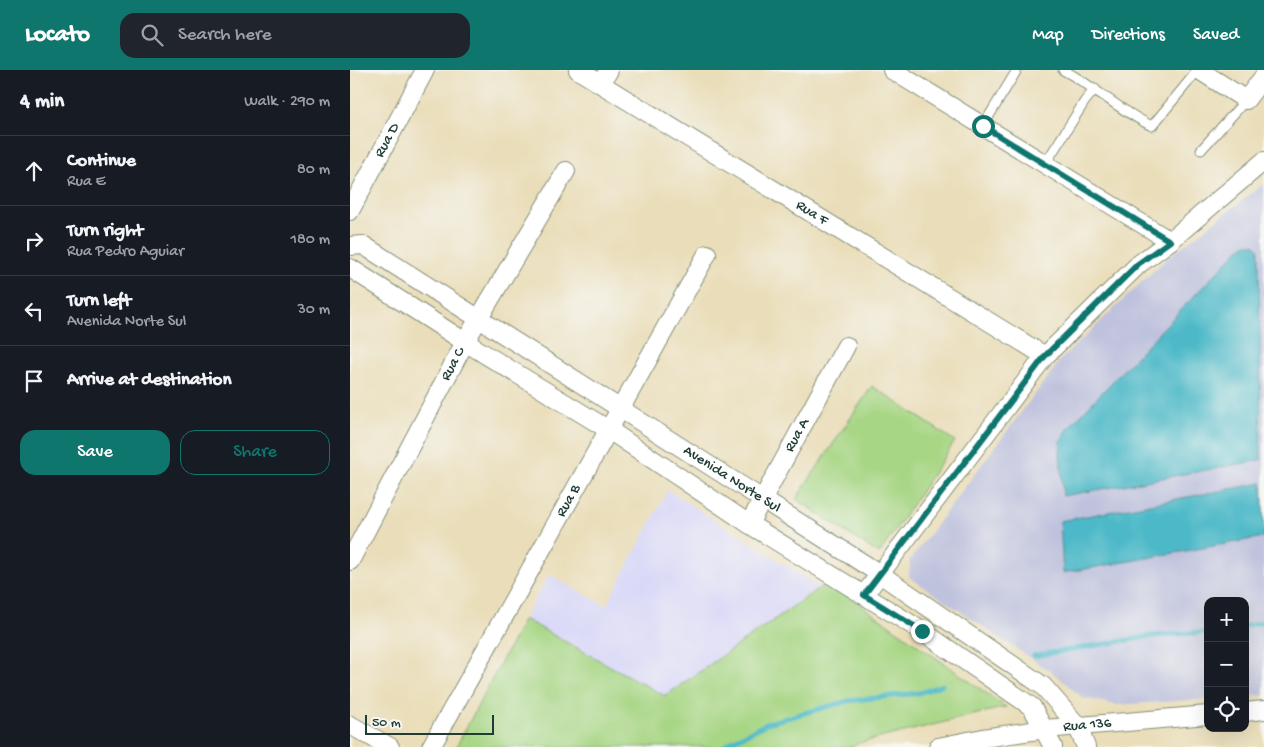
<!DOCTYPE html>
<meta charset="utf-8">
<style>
body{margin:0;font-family:"Gochi Hand",sans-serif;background:#20242c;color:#f1f3f6}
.controls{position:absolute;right:15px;bottom:15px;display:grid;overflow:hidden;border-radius:10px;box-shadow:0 5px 20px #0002}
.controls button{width:45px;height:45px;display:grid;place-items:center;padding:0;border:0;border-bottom:1px solid #363941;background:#171b24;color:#f1f3f6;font:25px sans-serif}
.scale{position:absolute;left:15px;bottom:12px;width:129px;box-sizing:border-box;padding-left:5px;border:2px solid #1f3d34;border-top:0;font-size:14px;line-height:18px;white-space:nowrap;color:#1f3d34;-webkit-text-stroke:4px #f6f6f2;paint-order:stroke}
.stop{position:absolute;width:15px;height:15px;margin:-11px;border:4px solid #0f766e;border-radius:50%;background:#fff}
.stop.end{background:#0f766e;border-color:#fff;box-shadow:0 1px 5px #0008}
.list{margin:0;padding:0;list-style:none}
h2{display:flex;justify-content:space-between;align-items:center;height:65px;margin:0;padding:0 20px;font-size:21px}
h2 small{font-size:16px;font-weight:400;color:#9ea1a6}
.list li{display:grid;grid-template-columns:32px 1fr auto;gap:15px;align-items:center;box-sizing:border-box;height:70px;padding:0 20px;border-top:1px solid #363941}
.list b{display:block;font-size:19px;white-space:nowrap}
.list p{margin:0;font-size:16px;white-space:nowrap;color:#9ea1a6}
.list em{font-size:16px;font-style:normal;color:#9ea1a6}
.actions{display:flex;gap:10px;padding:15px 20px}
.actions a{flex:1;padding:11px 0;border:1px solid #0f766e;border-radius:15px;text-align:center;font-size:18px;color:#0f766e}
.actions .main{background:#0f766e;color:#fff}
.icon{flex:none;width:28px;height:28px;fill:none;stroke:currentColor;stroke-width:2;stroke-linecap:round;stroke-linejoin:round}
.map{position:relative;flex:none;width:914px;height:677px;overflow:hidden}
header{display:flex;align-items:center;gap:30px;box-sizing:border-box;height:70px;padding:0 25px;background:#0f766e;color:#fff}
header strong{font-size:24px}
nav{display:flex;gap:28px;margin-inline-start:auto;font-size:18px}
.search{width:350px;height:45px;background:#20242c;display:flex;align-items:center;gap:12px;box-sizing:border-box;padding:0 18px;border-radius:15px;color:#9ea1a6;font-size:19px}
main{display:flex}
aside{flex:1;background:#171b24}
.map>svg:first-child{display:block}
.built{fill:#d8d7f8}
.industrial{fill:#bfc2dd}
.green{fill:#a7d684;stroke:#638a5c}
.water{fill:#4db9c8;stroke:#367b7e}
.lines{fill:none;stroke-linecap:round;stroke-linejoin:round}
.stream{stroke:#4db9c8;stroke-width:5}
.service-casing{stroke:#848e77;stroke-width:11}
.minor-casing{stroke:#848e77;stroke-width:20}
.service{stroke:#fff;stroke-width:9}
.minor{stroke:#fff;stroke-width:18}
.route{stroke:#0f766e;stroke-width:6}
.labels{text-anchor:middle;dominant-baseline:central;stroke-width:4;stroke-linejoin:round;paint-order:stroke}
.street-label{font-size:15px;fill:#1f3d34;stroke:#f6f6f2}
</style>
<header>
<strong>Locato</strong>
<div class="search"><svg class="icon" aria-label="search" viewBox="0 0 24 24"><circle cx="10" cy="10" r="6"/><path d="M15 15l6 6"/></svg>Search here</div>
<nav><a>Map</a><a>Directions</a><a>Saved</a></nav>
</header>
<main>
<aside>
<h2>4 min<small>Walk · 290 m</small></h2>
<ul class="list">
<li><svg class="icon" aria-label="ahead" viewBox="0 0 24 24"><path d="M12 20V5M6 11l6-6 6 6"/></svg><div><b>Continue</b><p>Rua E</p></div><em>80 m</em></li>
<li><svg class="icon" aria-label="right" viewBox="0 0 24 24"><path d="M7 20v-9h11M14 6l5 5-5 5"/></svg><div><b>Turn right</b><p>Rua Pedro Aguiar</p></div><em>180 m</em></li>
<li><svg class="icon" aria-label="left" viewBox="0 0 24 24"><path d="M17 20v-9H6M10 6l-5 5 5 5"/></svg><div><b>Turn left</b><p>Avenida Norte Sul</p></div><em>30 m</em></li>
<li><svg class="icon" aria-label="arrive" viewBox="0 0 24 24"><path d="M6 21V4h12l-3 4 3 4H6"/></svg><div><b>Arrive at destination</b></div></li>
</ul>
<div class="actions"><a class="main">Save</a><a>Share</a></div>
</aside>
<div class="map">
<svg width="914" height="677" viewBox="0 0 914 677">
<rect width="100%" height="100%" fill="#f6f6f2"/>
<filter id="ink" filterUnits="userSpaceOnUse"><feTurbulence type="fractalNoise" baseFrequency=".02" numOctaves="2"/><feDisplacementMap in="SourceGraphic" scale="10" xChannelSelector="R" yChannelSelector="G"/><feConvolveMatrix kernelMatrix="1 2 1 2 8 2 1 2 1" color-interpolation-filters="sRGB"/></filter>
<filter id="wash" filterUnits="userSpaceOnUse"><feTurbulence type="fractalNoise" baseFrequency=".0096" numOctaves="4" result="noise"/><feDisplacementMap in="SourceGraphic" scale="20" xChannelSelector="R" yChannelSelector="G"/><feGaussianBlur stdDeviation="1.12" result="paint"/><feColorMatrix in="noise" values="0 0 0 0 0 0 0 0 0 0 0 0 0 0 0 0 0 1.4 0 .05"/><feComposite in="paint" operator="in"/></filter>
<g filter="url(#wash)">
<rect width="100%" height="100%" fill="#eadeba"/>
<path class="built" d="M318 420 469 517 315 626 174 549 199 505 256 536Z"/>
<path class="industrial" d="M914 114V625L895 626V531H858V629L766 635 733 628 703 603 559 507 560 490 712 288 816 189Z"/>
<path class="green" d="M522 316 605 371 529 484 446 429Z
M478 512 656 637 509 673 502 677H106L174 549 315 626Z"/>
<path class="water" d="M897 174H905L909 179 911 390 713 426 710 382 711 371 719 357 889 179Z
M912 413 914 467 713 503 710 451Z"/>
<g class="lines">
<path class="stream" d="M895 556 914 552
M684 586 801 566 858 562
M374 677 384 670 418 653 498 631 569 623 592 615"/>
</g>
</g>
<g filter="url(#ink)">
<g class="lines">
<defs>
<path id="service" d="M713 0C744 16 770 41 802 56L848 0
M633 56 667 0
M851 80 896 30
M695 94 735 31 745 19"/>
<g id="minor">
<path id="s1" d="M228 0 695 286"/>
<path d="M542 0 820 171"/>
<path d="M849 0 896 30 914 6"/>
<path d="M251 14 259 0"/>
<path id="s2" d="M0 141 75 0"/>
<path id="s3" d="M0 176 13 175 530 504 693 616 727 655 736 677"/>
<path d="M0 198 115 272 259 360 399 454 572 561 682 637 703 677"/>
<path id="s4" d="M399 454 496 276"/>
<path id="s5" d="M0 491 115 272 216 101"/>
<path d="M514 525 695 286 789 194 820 171 914 91"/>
<path d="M895 642 914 640"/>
<path d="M0 655 40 677"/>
<path id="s6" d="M81 677C172 512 266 349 357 184"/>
<path id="s7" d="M588 677 633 668 695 659 858 645"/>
</g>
</defs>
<use href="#service" class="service-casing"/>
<use href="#minor" class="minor-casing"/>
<use href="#service" class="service"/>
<use href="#minor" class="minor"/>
</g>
</g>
<g class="lines" filter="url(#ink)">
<path class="route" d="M572 561 514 525 695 286 788 194 820 171 633 56"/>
</g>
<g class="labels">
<g class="street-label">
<text stroke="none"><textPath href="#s2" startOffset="80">Rua D</textPath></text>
<text stroke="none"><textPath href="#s1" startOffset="274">Rua F</textPath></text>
<text stroke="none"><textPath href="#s5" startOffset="222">Rua C</textPath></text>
<text stroke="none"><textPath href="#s4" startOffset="101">Rua A</textPath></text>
<text stroke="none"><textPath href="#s3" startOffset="450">Avenida Norte Sul</textPath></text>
<text stroke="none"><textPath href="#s6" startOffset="282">Rua B</textPath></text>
<text stroke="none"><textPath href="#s7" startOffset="151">Rua 136</textPath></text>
</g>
</g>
</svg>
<div class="controls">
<button>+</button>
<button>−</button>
<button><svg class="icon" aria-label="locate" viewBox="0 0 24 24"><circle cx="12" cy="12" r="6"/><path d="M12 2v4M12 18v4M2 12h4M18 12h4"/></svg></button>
</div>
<div class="scale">50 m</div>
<div class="stop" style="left:633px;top:56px"></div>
<div class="stop end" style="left:572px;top:561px"></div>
</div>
</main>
